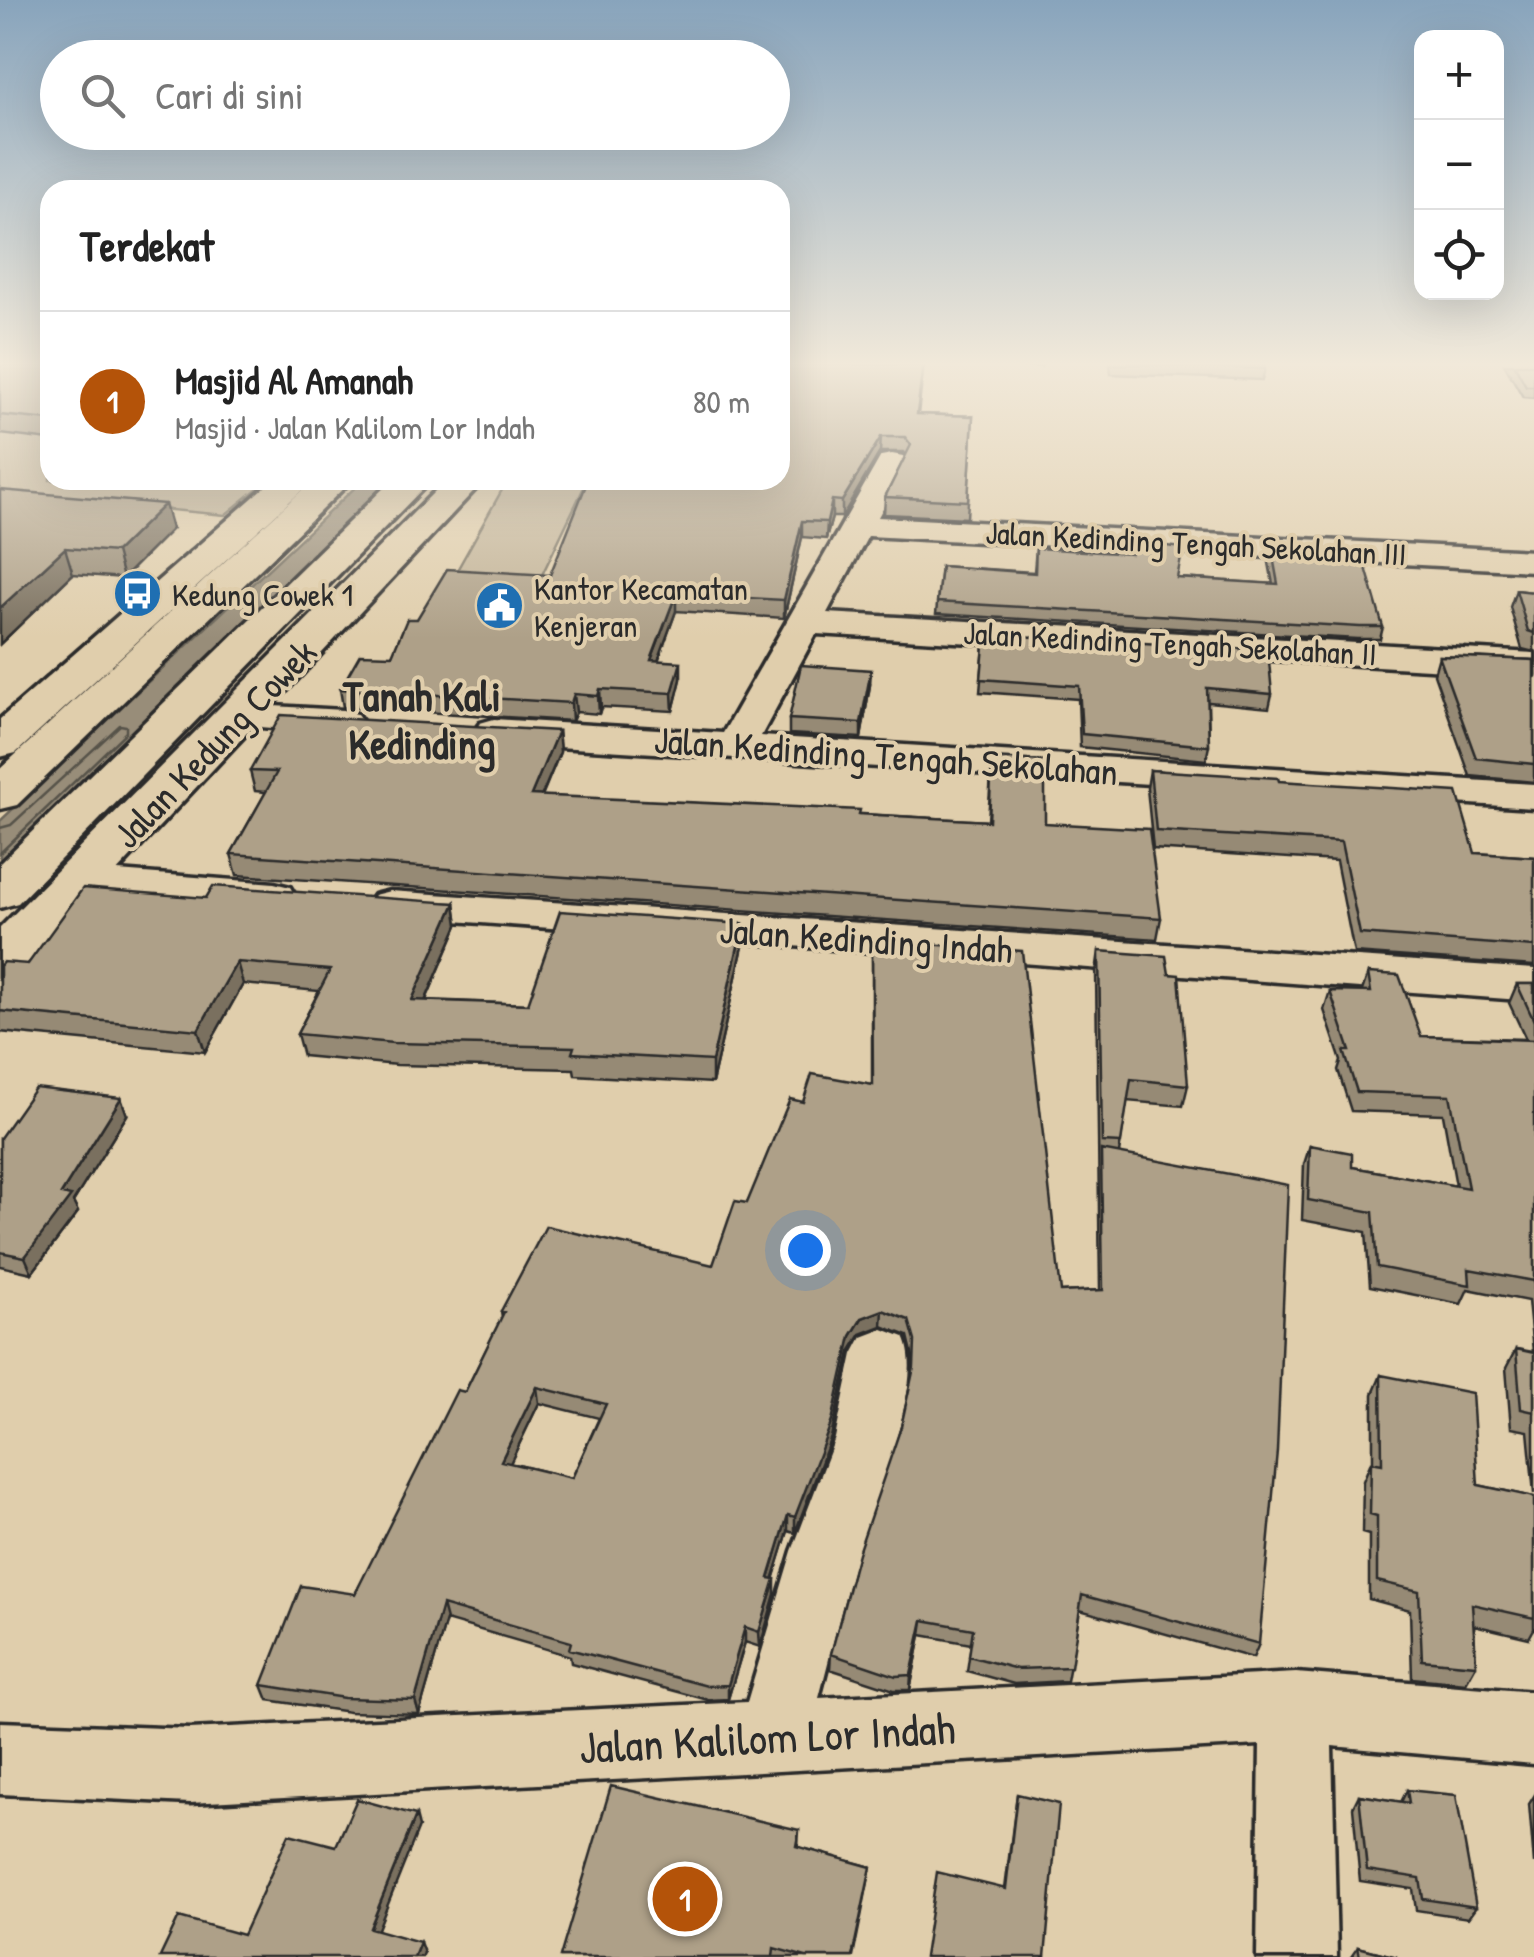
<!DOCTYPE html>
<html lang="id">
<meta charset="utf-8">
<style>
body{margin:0;font-family:"Patrick Hand",sans-serif;background:#f2f2f2;color:#222}
.controls{position:absolute;right:30px;top:30px;display:grid;overflow:hidden;border-radius:20px;box-shadow:0 10px 40px #0002}
.controls button{width:90px;height:90px;display:grid;place-items:center;padding:0;border:0;border-bottom:2px solid #e0e0e0;background:#fff;color:#222;font:50px sans-serif}
.you{position:absolute;left:805px;top:1250px;width:35px;height:35px;margin:-25px;border:8px solid #fff;border-radius:50%;background:#1a73e8;box-shadow:0 0 0 15px #1a73e833}
.badge{display:grid;place-items:center;width:65px;height:65px;border-radius:50%;background:#b45309;color:#fff;font-size:32px;font-weight:700}
.pin{position:absolute;translate:-50% -50%;border:5px solid #fff;box-shadow:0 2px 10px #0006}
.list{margin:0;padding:0;list-style:none}
h2{display:flex;justify-content:space-between;align-items:center;height:130px;margin:0;padding:0 40px;font-size:42px}
h2 small{font-size:32px;font-weight:400;color:#767676}
.list li{display:grid;grid-template-columns:65px 1fr auto;gap:30px;align-items:center;box-sizing:border-box;height:180px;padding:0 40px;border-top:2px solid #e0e0e0}
.list b{display:block;font-size:38px;white-space:nowrap}
.list p{margin:0;font-size:32px;white-space:nowrap;color:#767676}
.list em{font-size:32px;font-style:normal;color:#767676}
.icon{flex:none;width:55px;height:55px;fill:none;stroke:currentColor;stroke-width:2;stroke-linecap:round;stroke-linejoin:round}
.map{position:relative;flex:none;width:1534px;height:1957px;overflow:hidden}
.search{position:absolute;background:#fff;box-shadow:0 10px 40px #0002;left:40px;top:40px;width:750px;height:110px;display:flex;align-items:center;gap:25px;box-sizing:border-box;padding:0 35px;border-radius:55px;color:#767676;font-size:38px}
.panel{position:absolute;background:#fff;box-shadow:0 10px 40px #0002;left:40px;top:180px;width:750px;height:310px;border-radius:30px}
.map>svg:first-child{display:block}
.green{fill:#c2b397;stroke:#766f61;stroke-width:2.5}
.water{fill:#988d79;stroke:#6c665a;stroke-width:2.5}
.lines{fill:none;stroke-linecap:round;stroke-linejoin:round}
.shore{stroke:#57524a;stroke-width:2.5}
.minor-casing{stroke:#2b2b2b;stroke-width:7}
.major-casing{stroke:#2b2b2b;stroke-width:7}
.highway-casing{stroke:#2b2b2b;stroke-width:7}
.minor{fill:#e0ceac;fill-rule:evenodd}
.major{fill:#e0ceac;fill-rule:evenodd}
.highway{fill:#e0ceac;fill-rule:evenodd}
.wall{fill:#968a75;stroke:#2b2b2b;stroke-width:2.5;fill-rule:evenodd}
.shaded-wall{fill:#7a705f;stroke:#2b2b2b;stroke-width:2.5}
.building{fill:#aea088;stroke:#2b2b2b;stroke-width:2.5;fill-rule:evenodd}
.labels{text-anchor:middle;dominant-baseline:central;stroke-width:8;stroke-linejoin:round;paint-order:stroke}
.far-street-label{font-size:32px;fill:#2b2b2b;stroke:#e0ceac}
.far-poi-label{font-size:32px;fill:#2b2b2b;stroke:#e0ceac;text-anchor:start}
.street-label{font-size:38px;fill:#2b2b2b;stroke:#e0ceac}
.quarter-label{font-size:42px;font-weight:bold;fill:#2b2b2b;stroke:#e0ceac}
.near-street-label{font-size:45px;fill:#2b2b2b;stroke:#e0ceac}
</style>
<div class="map">
<svg width="1534" height="1957" viewBox="0 0 1534 1957">
<rect width="100%" height="100%" fill="#e0ceac"/>
<filter id="ink" filterUnits="userSpaceOnUse"><feTurbulence type="fractalNoise" baseFrequency=".01" numOctaves="2"/><feDisplacementMap in="SourceGraphic" scale="20" xChannelSelector="R" yChannelSelector="G"/><feConvolveMatrix kernelMatrix="1 2 1 2 8 2 1 2 1" color-interpolation-filters="sRGB"/></filter>
<g filter="url(#ink)">
<path class="green" d="M0 405 50 409V480H268L225 515 0 494Z
M507 481 585 485 541 577 456 572Z"/>
<path class="water" d="M363 480H400L0 867V821Z"/>
<g class="lines">
<path class="shore" d="M0 828 11 825 120 725 126 726V732L0 853"/>
<defs>
<path id="minor" d="M892 454 903 456 907 463 878 517 1534 551V571L868 536 827 613 1534 653V675L816 634 761 736 1534 784V808L494 743 480 739 474 731 480 723 494 719 723 733 877 463 881 456Z
M238 704 343 710 357 714 363 722 357 730 343 734 224 724 219 716 224 708Z
M79 868 274 883 290 887 296 897 290 907 274 911 63 892 57 882 63 872Z
M390 891 1534 969V1001L374 915 367 905 374 895Z
M883 1329 904 1337C927 1382 874 1499 859 1549 843 1598 832 1649 819 1698L1296 1673 1534 1692V1764L1332 1746 1337 1957H1257L1260 1745 190 1803 0 1794V1722L190 1729 747 1702 792 1551 835 1438 853 1354 862 1337Z"/>
<path id="major" d="M273 480H313L16 753 0 757V719Z
M446 480H484L97 893 19 971 0 977V928Z"/>
<path id="highway" d="M313 480H352L17 805 0 809V769Z
M392 480H431L18 903 0 908V863Z"/>
</defs>
<use href="#minor" class="minor-casing"/>
<use href="#major" class="major-casing"/>
<use href="#highway" class="highway-casing"/>
<use href="#minor" class="minor"/>
<use href="#major" class="major"/>
<use href="#highway" class="highway"/>
</g>
<path class="wall" d="M0 364H50V440L0 434Z
M924 364 918 414 973 416 967 518 884 514 885 497 906 455 904 452H880L842 517H832L826 539 802 537 784 618 676 611 658 660 681 679 673 711 601 707 599 714 576 712 572 721 343 707 340 689 392 655 417 619 550 575Z
M1004 364H1041V367L1004 365Z
M1110 364H1263L1265 369 1262 380 1111 374Z
M1504 364H1534V398L1523 397Z
M0 490 172 529 123 578 73 574 0 644Z
M1036 548 1178 578 1273 584 1269 563 1272 551 1383 627 1380 639H1357L936 614 941 566 1034 572Z
M1516 590 1534 592V652L1522 649 1510 607Z
M985 634 1272 694 1269 708 1208 702 1209 746 1206 760 1080 747 1078 699 980 692Z
M1439 656 1534 660V782L1470 776 1434 674Z
M870 685 861 738 789 734V719Z
M558 731 560 752 542 796 988 821 992 758 1045 823 1161 918 1157 939 237 875 231 854 266 792 255 791 250 771Z
M1150 770 1279 781 1475 853 1534 857V966L1354 953 1336 861 1153 849 1147 788Z
M206 898 455 903 458 925 426 1000 528 1004 743 924V946L712 1083 575 1075 574 1069 397 1065 303 1056 297 1034 319 991 243 984 205 1052 0 1032V966L28 964Z
M872 940 1061 1292 1100 1290 1096 972 1099 951 1188 1085 1183 1106 1127 1101 1119 1153 1259 1644 1253 1658 1080 1610 1067 1681 1014 1684 967 1671 971 1644 921 1635 910 1690H894L830 1669 831 1654 901 1427 913 1373V1357L908 1336 882 1326 861 1334 850 1352 831 1437 795 1533 788 1531 773 1579 775 1594 760 1647 745 1642 728 1699 708 1700 571 1663 570 1656 446 1620 419 1714 349 1712 268 1700 262 1685 355 1594 465 1392 502 1317 501 1311 713 1265 803 1102 872 1085ZM539 1403 599 1418 572 1478 510 1463Z
M1368 973 1421 1036 1526 1039 1509 1003 1517 984H1534V1494L1528 1431 1511 1428 1506 1368 1516 1349 1533 1352 1528 1301 1468 1289 1461 1304 1370 1286 1366 1232 1302 1220 1304 1164 1310 1145 1352 1167 1456 1186 1443 1114 1351 1111 1338 1070 1341 1061 1324 1010 1330 991H1362Z
M127 1115 73 1202 78 1212 32 1273 0 1266V1138Z
M1381 1375 1478 1485 1534 1497V1629L1529 1638 1474 1625 1476 1665 1466 1683 1412 1678 1410 1610 1369 1599V1535L1362 1533 1363 1481 1371 1462H1373V1394Z
M1407 1790 1476 1907 1468 1918 1416 1910 1413 1889 1360 1881 1353 1807 1359 1795 1401 1802Z
M1017 1794 1045 1957 1005 1889Z
M1534 1796V1864L1529 1804Z
M799 1830 798 1847 871 1867 853 1957H560Z
M1358 1947 1397 1957H1351Z"/>
<path class="shaded-wall" d="M881 437 880 452 842 517V501Z
M832 500V517L826 539 827 522Z
M165 504 172 529 123 578 116 552Z
M802 521V537L784 618V600Z
M65 548 73 574 0 644V608Z
M676 594V611L652 678 651 660Z
M681 662V679L673 711 672 693Z
M871 670 870 685 861 738V723Z
M600 689 601 707 599 714 598 696Z
M574 694 576 712 572 721 571 703Z
M558 731 560 752 533 816 531 795Z
M455 903 458 925 416 1022 412 1000Z
M743 924V946L712 1083V1061Z
M237 962 243 984 205 1052 198 1030Z
M121 1098 127 1115 73 1202 78 1212 32 1273 25 1257 61 1194Z
M883 1310 882 1326 861 1334 850 1352 831 1437 795 1533V1517L851 1336 862 1318Z
M537 1387 539 1403 504 1476 501 1461Z
M788 1515V1531L769 1593V1578Z
M775 1579V1594L760 1647 759 1632Z
M442 1605 446 1620 419 1714 415 1700Z
M923 1620 921 1635 910 1690 911 1675Z
M745 1627V1642L728 1699V1685Z
M416 1815 419 1827 374 1939 370 1928Z
M420 1942 424 1953 422 1957H414Z"/>
<path class="building" d="M0 364H50V420L0 415Z
M780 364H923L917 414 973 416 968 501 885 497 911 445 905 437H881L842 501 832 500 827 522 802 521 784 600 676 594 651 660 681 662 672 693 600 689 598 696 574 694 571 703 340 689 360 654 392 655 407 619H417L447 569 550 575 588 480H780Z
M1147 364H1263L1265 369Z
M1514 364H1534V386H1526Z
M0 490 165 504 116 552 65 548 0 608Z
M1134 542 1183 548 1177 578 1278 584 1272 551 1363 557 1383 627H1360L937 602 941 566 1035 573 1036 548 1131 554Z
M1516 590 1534 592V633L1528 631Z
M985 634 1268 650 1272 694 1207 688 1209 746 1082 734 1079 686 981 679Z
M1439 656 1534 660V764L1476 758Z
M801 665 871 670 861 723 789 719Z
M281 715 558 731 531 795 860 810 859 814 989 821 992 758 1045 761V823L1149 829 1161 918 231 854 277 772 250 771Z
M1150 770 1278 778 1279 781 1457 792 1475 853 1534 857V947L1360 934 1341 842 1156 831Z
M213 886 455 903 412 1000 528 1004 560 911 743 924 712 1061 572 1053 574 1047 393 1043 297 1034 330 970 237 962 198 1030 0 1011V966L3 962 28 964 83 888 206 898Z
M872 940 1022 951 1061 1292 1103 1290 1101 1150 1288 1185 1277 1451 1259 1644 1082 1595 1071 1667 1017 1669 969 1656 973 1629 923 1620 911 1675 896 1676 831 1654 858 1553 901 1427 914 1367 915 1341 909 1320 883 1310 862 1318 851 1336 832 1421 795 1517 788 1515 769 1578 775 1579 759 1632 745 1627 728 1685 707 1686 569 1649 571 1642 442 1605 415 1700 344 1698 262 1685 301 1586 355 1594 457 1390 465 1392 504 1312 501 1311 546 1226 713 1265 735 1201 747 1203 790 1099 803 1102 812 1074 873 1085ZM537 1387 606 1404 572 1478 501 1461Z
M1099 951 1166 956 1169 974 1179 975 1188 1085 1131 1079 1121 1143 1102 1142Z
M1368 973 1399 975 1421 1036 1534 1040V1281L1469 1269 1470 1285 1377 1267 1373 1212 1308 1200 1310 1145 1352 1153V1167L1468 1188 1450 1095 1357 1092 1344 1051H1350L1330 991 1371 992Z
M1517 984H1534V1021Z
M35 1088 121 1098 61 1194 71 1196 25 1257 0 1252V1138Z
M1516 1349 1534 1353V1412L1521 1409Z
M1381 1375 1472 1393 1478 1485 1534 1497V1618L1472 1604 1476 1665 1422 1660 1419 1591 1377 1581V1516L1370 1514 1371 1462 1382 1464Z
M611 1786 799 1830 796 1846 871 1867 852 1957H806L774 1948 773 1957H560Z
M1407 1790 1456 1795 1476 1907 1423 1899 1420 1878 1367 1870 1359 1795 1409 1803Z
M1017 1794 1059 1804 1045 1957H924L937 1872 1006 1889Z
M357 1799 416 1815 370 1928 420 1942 414 1957H160L179 1917 243 1935 289 1834 336 1846Z
M1358 1947 1397 1957H1360Z"/>
</g>
<linearGradient id="sky" x2="0" y2="1"><stop stop-color="#88a4bc"/><stop offset="0.57" stop-color="#f1e9da"/><stop offset="1" stop-color="#f1e9da" stop-opacity="0"/></linearGradient>
<rect width="1534" height="638" fill="url(#sky)"/>
<defs>
<symbol id="bus-disc" viewBox="-11 -11 22 22"><circle r="9.5" fill="#1f6fb2" stroke="#e0ceac"/><path d="M-5-6H5V4H4V6H2V4H-2V6H-4V4H-5ZM-3.5-4V0h7V-4ZM-3.5 1.2v1.5H-2V1.2ZM2 1.2v1.5H3.5V1.2Z" fill="#fff"/></symbol>
<symbol id="civic-disc" viewBox="-11 -11 22 22"><circle r="9.5" fill="#1f6fb2" stroke="#e0ceac"/><path d="M-.6-6.5H3V-4.5H.6V-3L4-1V1h2V6H-6V1h2V-1L-.6-3ZM-1.2 2.5V6h2.4V2.5Z" fill="#fff"/></symbol>
</defs>
<g fill-rule="evenodd">
<use href="#bus-disc" x="110" y="566" width="55" height="55"/>
<use href="#civic-disc" x="472" y="578" width="55" height="55"/>
</g>
<g class="labels">
<g class="far-street-label">
<text transform="translate(1196 543) rotate(3)">Jalan Kedinding Tengah Sekolahan III</text>
<text transform="translate(1170 643) rotate(3)">Jalan Kedinding Tengah Sekolahan II</text>
</g>
<g class="far-poi-label">
<text x="534" y="588">Kantor Kecamatan<tspan x="534" dy="37">Kenjeran</tspan></text>
<text x="172" y="594">Kedung Cowek 1</text>
</g>
<g class="street-label">
<text transform="translate(214 743) rotate(-46)">Jalan Kedung Cowek</text>
<text transform="translate(886 755) rotate(4)">Jalan Kedinding Tengah Sekolahan</text>
<text transform="translate(866 939) rotate(4)">Jalan Kedinding Indah</text>
</g>
<g class="quarter-label">
<text x="422" y="695">Tanah Kali<tspan x="422" dy="48">Kedinding</tspan></text>
</g>
<g class="near-street-label">
<text transform="translate(767 1737) rotate(-3)">Jalan Kalilom Lor Indah</text>
</g>
</g>
</svg>
<div class="controls">
<button>+</button>
<button>−</button>
<button><svg class="icon" aria-label="locate" viewBox="0 0 24 24"><circle cx="12" cy="12" r="6"/><path d="M12 2v4M12 18v4M2 12h4M18 12h4"/></svg></button>
</div>
<div class="you"></div>
<div class="pin badge" style="left:685px;top:1899px">1</div>
<div class="search"><svg class="icon" aria-label="search" viewBox="0 0 24 24"><circle cx="10" cy="10" r="6"/><path d="M15 15l6 6"/></svg>Cari di sini</div>
<section class="panel">
<h2>Terdekat<small></small></h2>
<ul class="list">
<li><span class="badge">1</span><div><b>Masjid Al Amanah</b><p>Masjid · Jalan Kalilom Lor Indah</p></div><em>80 m</em></li>
</ul>
</section>
</div>
